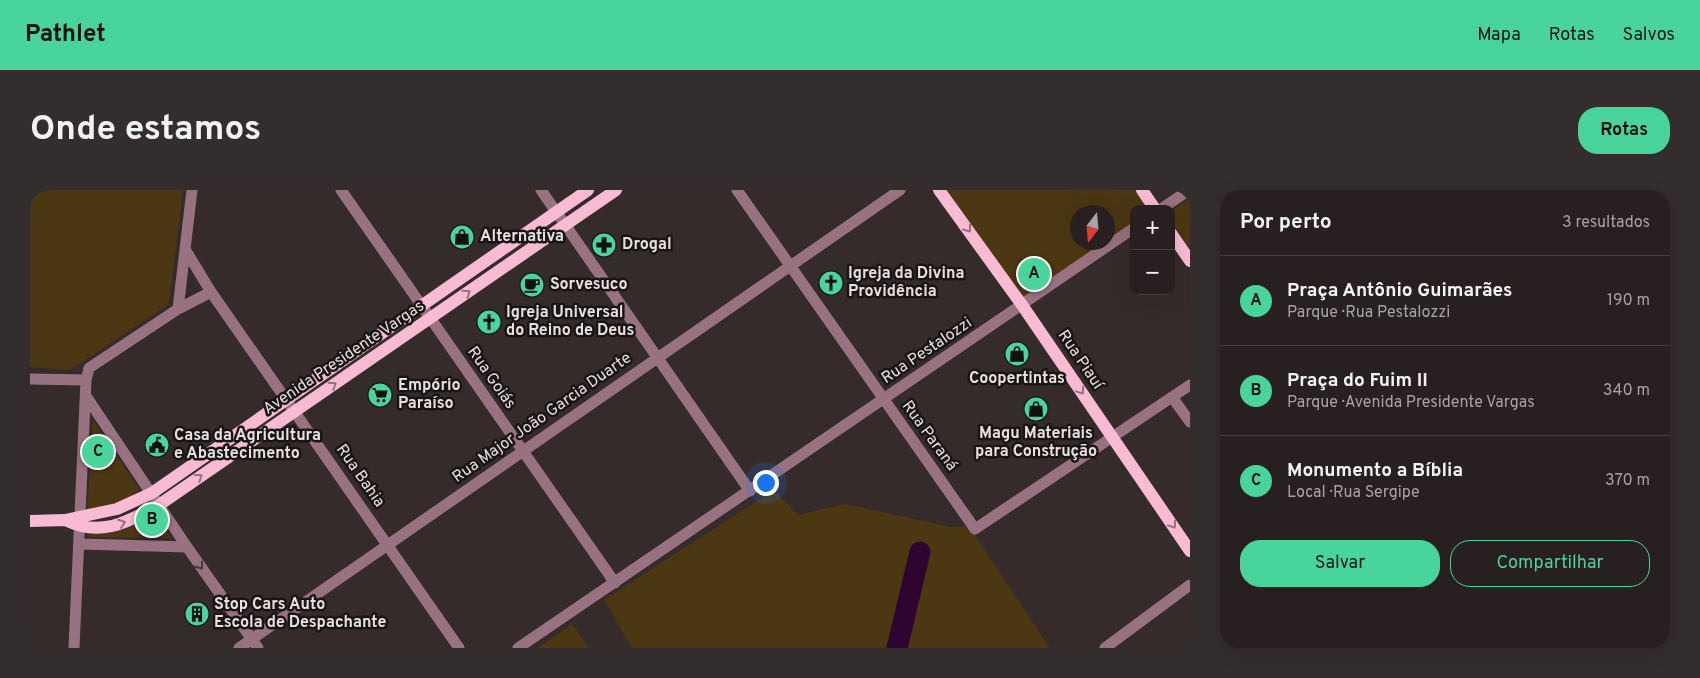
<!DOCTYPE html>
<html lang="pt">
<meta charset="utf-8">
<style>
body{margin:0;font-family:Overpass,sans-serif;background:#342d2d;color:#f1f3f6}
.controls{position:absolute;right:15px;top:15px;display:grid;overflow:hidden;border-radius:10px;box-shadow:0 5px 20px #0002}
.controls button{width:45px;height:45px;display:grid;place-items:center;padding:0;border:0;border-bottom:1px solid #443e3e;background:#282020;color:#f1f3f6;font:25px sans-serif}
.compass{position:absolute;left:1040px;top:15px;width:45px;height:45px;border-radius:50%;background:#282020;box-shadow:0 5px 20px #0002;rotate:196deg}
.you{position:absolute;left:735px;top:292px;width:18px;height:18px;margin:-12px;border:4px solid #fff;border-radius:50%;background:#1a73e8;box-shadow:0 0 0 8px #1a73e833}
.badge{display:grid;place-items:center;width:32px;height:32px;border-radius:50%;background:#49d49c;color:#111;font-size:16px;font-weight:700}
.pin{position:absolute;translate:-50% -50%;border:2px solid #fff;box-shadow:0 1px 5px #0006}
.list{margin:0;padding:0;list-style:none}
h2{display:flex;justify-content:space-between;align-items:center;height:65px;margin:0;padding:0 20px;font-size:21px}
h2 small{font-size:16px;font-weight:400;color:#a5a3a5}
.list li{display:grid;grid-template-columns:32px 1fr auto;gap:15px;align-items:center;box-sizing:border-box;height:90px;padding:0 20px;border-top:1px solid #443e3e}
.list b{display:block;font-size:19px;white-space:nowrap}
.list p{margin:0;font-size:16px;white-space:nowrap;color:#a5a3a5}
.list em{font-size:16px;font-style:normal;color:#a5a3a5}
.actions{display:flex;gap:10px;padding:15px 20px}
.actions a{flex:1;padding:11px 0;border:1px solid #49d49c;border-radius:20px;text-align:center;font-size:18px;color:#49d49c}
.actions .main{background:#49d49c;color:#111}
.map{position:relative;flex:none;width:1160px;height:458px;overflow:hidden;border-radius:20px}
header{display:flex;align-items:center;gap:30px;box-sizing:border-box;height:70px;padding:0 25px;background:#49d49c;color:#111}
header strong{font-size:24px}
nav{display:flex;gap:28px;margin-inline-start:auto;font-size:18px}
.intro{display:flex;align-items:center;justify-content:space-between;box-sizing:border-box;height:120px;padding:0 30px}
h1{margin:0;font-size:35px}
.button{padding:12px 22px;border-radius:20px;background:#49d49c;color:#111;font-size:18px;font-weight:700}
main{display:flex;gap:30px;padding:0 30px}
aside{flex:1;background:#282020;border-radius:20px;box-shadow:0 5px 20px #0002}
.map>svg:first-child{display:block}
.green{fill:#4c3713;fill-rule:evenodd}
.lines{fill:none;stroke-linecap:round;stroke-linejoin:round}
.river{stroke:#2e0431;stroke-width:21}
.minor{stroke:#987281;stroke-width:11}
.major{stroke:#f9bad3;stroke-width:12}
.oneway{stroke:#95707e}
.oneway2{stroke:#46363b}
.labels{text-anchor:middle;dominant-baseline:central;stroke-width:5;stroke-linejoin:round;paint-order:stroke}
.poi-label{font-size:16px;font-weight:bold;fill:#e6e0df;stroke:#1a1515;text-anchor:start}
.street-label{font-size:16px;fill:#e6e0df;stroke:#1a1515}
</style>
<header>
<strong>Pathlet</strong>
<nav><a>Mapa</a><a>Rotas</a><a>Salvos</a></nav>
</header>
<div class="intro"><h1>Onde estamos</h1><a class="button">Rotas</a></div>
<main>
<div class="map">
<svg width="1160" height="458" viewBox="0 0 1160 458">
<rect width="100%" height="100%" fill="#352b2b"/>
<path class="green" d="M0 0H153L139 114 40 180 0 177Z
M909 0H1112L1125 19H1104V38L992 115ZM1048 22H1078V52H1048Z
M1160 8V59L1141 30V21Z
M63 231 110 300 86 316 57 322Z
M744 300 768 325 815 314 921 337 939 336 1020 458H602L574 410Z
M128 321 141 348 59 347V340H95Z
M542 434 559 458H508Z"/>
<g class="lines">
<path class="river" d="M867 458 890 362"/>
<path class="minor" d="M311 0 585 393
M511 0 720 301
M707 0 945 339 1160 195
M1131 19 1159 0
M155 59 181 102 429 458
M148 119 162 0
M0 189 56 190 59 178 148 119 181 102
M56 206 157 357 228 458
M1142 207 1160 232
M50 354 157 357
M44 458 56 190
M209 458 870 0
M488 458 1104 38
M1075 458 1160 395"/>
<path class="major" d="M909 0 992 115 1160 361
M1112 0 1125 19
M1141 43 1160 71
M35 330C71 348 97 332 129 315L586 0
M0 331 35 330 87 319 122 303 558 0"/>
</g>
<defs><path id="oneway-chevron" d="M-2-3.5L2.5 0L-2 3.5" fill="none" stroke-width="1.6" stroke-linecap="round" stroke-linejoin="round" transform="scale(1.25)"/></defs>
<g class="oneway">
<use href="#oneway-chevron" transform="translate(938 39) rotate(54)"/>
<use href="#oneway-chevron" transform="translate(437 103) rotate(-35)"/>
<use href="#oneway-chevron" transform="translate(303 195) rotate(-34)"/>
<use href="#oneway-chevron" transform="translate(1051 201) rotate(56)"/>
<use href="#oneway-chevron" transform="translate(169 287) rotate(-35)"/>
<use href="#oneway-chevron" transform="translate(92 333) rotate(-20)"/>
<use href="#oneway-chevron" transform="translate(1143 335) rotate(56)"/>
</g>
<use class="oneway2" href="#oneway-chevron" transform="translate(170 376) rotate(54)"/>
<defs>
<symbol id="shop-disc" viewBox="-11 -11 22 22"><circle r="9.5" fill="#49d49c" stroke="#1a1515"/><path d="M-5-2.5h2.3a2.7 3.5 0 0 1 5.4 0H5L5.5 6h-11ZM-1.5-2.5h3a1.5 2.3 0 0 0-3 0Z" fill="#111"/></symbol>
<symbol id="pharmacy-disc" viewBox="-11 -11 22 22"><circle r="9.5" fill="#49d49c" stroke="#1a1515"/><path d="M-2-6h4v4h4v4h-4v4h-4v-4h-4v-4h4Z" fill="#111"/></symbol>
<symbol id="church-disc" viewBox="-11 -11 22 22"><circle r="9.5" fill="#49d49c" stroke="#1a1515"/><path d="M-1.2-6h2.4v3.5h3.3v2.4h-3.3V6h-2.4V-.1h-3.3v-2.4h3.3Z" fill="#111"/></symbol>
<symbol id="cafe-disc" viewBox="-11 -11 22 22"><circle r="9.5" fill="#49d49c" stroke="#1a1515"/><path d="M-5.5-4.5H6V0H3Q3 3.5 0 3.5H-2.5Q-5.5 3.5-5.5 0ZM3-3.2v2h1.7v-2ZM-6 4.5H4V6H-6Z" fill="#111"/></symbol>
<symbol id="supermarket-disc" viewBox="-11 -11 22 22"><circle r="9.5" fill="#49d49c" stroke="#1a1515"/><path d="M-6-5.5h2.5l.6 2H6L4.5 2H-2.5L-4.4-4H-6ZM-1.5 3.2a1.3 1.3 0 1 0 .1 0ZM3 3.2a1.3 1.3 0 1 0 .1 0Z" fill="#111"/></symbol>
<symbol id="civic-disc" viewBox="-11 -11 22 22"><circle r="9.5" fill="#49d49c" stroke="#1a1515"/><path d="M-.6-6.5H3V-4.5H.6V-3L4-1V1h2V6H-6V1h2V-1L-.6-3ZM-1.2 2.5V6h2.4V2.5Z" fill="#111"/></symbol>
<symbol id="building-disc" viewBox="-11 -11 22 22"><circle r="9.5" fill="#49d49c" stroke="#1a1515"/><path d="M-4-6H4V6H1V3H-1V6H-4ZM-2.5-4.3h1.7v1.8h-1.7ZM.8-4.3h1.7v1.8H.8ZM-2.5-1h1.7V.8h-1.7ZM.8-1h1.7V.8H.8Z" fill="#111"/></symbol>
</defs>
<g fill-rule="evenodd">
<use href="#shop-disc" x="418" y="33" width="28" height="28"/>
<use href="#pharmacy-disc" x="560" y="41" width="28" height="28"/>
<use href="#church-disc" x="787" y="79" width="28" height="28"/>
<use href="#cafe-disc" x="488" y="81" width="28" height="28"/>
<use href="#church-disc" x="445" y="118" width="28" height="28"/>
<use href="#shop-disc" x="973" y="150" width="28" height="28"/>
<use href="#supermarket-disc" x="336" y="191" width="28" height="28"/>
<use href="#shop-disc" x="992" y="205" width="28" height="28"/>
<use href="#civic-disc" x="113" y="241" width="28" height="28"/>
<use href="#building-disc" x="153" y="410" width="28" height="28"/>
</g>
<g class="labels">
<g class="poi-label">
<text x="450" y="47">Alternativa</text>
<text x="592" y="55">Drogal</text>
<text x="818" y="84">Igreja da Divina<tspan x="818" dy="18">Providência</tspan></text>
<text x="520" y="95">Sorvesuco</text>
<text x="476" y="123">Igreja Universal<tspan x="476" dy="18">do Reino de Deus</tspan></text>
<text x="987" y="189" text-anchor="middle">Coopertintas</text>
<text x="368" y="196">Empório<tspan x="368" dy="18">Paraíso</tspan></text>
<text x="1006" y="244" text-anchor="middle">Magu Materiais<tspan x="1006" dy="18">para Construção</tspan></text>
<text x="144" y="246">Casa da Agricultura<tspan x="144" dy="18">e Abastecimento</tspan></text>
<text x="184" y="415">Stop Cars Auto<tspan x="184" dy="18">Escola de Despachante</tspan></text>
</g>
<g class="street-label">
<text transform="translate(897 161) rotate(-34)">Rua Pestalozzi</text>
<text transform="translate(314 168) rotate(-34)">Avenida Presidente Vargas</text>
<text transform="translate(1050 170) rotate(56)">Rua Piauí</text>
<text transform="translate(461 188) rotate(55)">Rua Goiás</text>
<text transform="translate(512 228) rotate(-35)">Rua Major João Garcia Duarte</text>
<text transform="translate(899 246) rotate(54)">Rua Paraná</text>
<text transform="translate(330 286) rotate(55)">Rua Bahia</text>
</g>
</g>
</svg>
<div class="controls">
<button>+</button>
<button>−</button>
</div>
<svg class="compass" viewBox="-18 -18 36 36"><path d="M0-13l5 13h-10z" fill="#e53935"/><path d="M0 13l5-13h-10z" fill="#a5a3a5"/></svg>
<div class="you"></div>
<div class="pin badge" style="left:1004px;top:84px">A</div>
<div class="pin badge" style="left:122px;top:330px">B</div>
<div class="pin badge" style="left:68px;top:262px">C</div>
</div>
<aside>
<h2>Por perto<small>3 resultados</small></h2>
<ul class="list">
<li><span class="badge">A</span><div><b>Praça Antônio Guimarães</b><p>Parque · Rua Pestalozzi</p></div><em>190 m</em></li>
<li><span class="badge">B</span><div><b>Praça do Fuim II</b><p>Parque · Avenida Presidente Vargas</p></div><em>340 m</em></li>
<li><span class="badge">C</span><div><b>Monumento a Bíblia</b><p>Local · Rua Sergipe</p></div><em>370 m</em></li>
</ul>
<div class="actions"><a class="main">Salvar</a><a>Compartilhar</a></div>
</aside>
</main>
